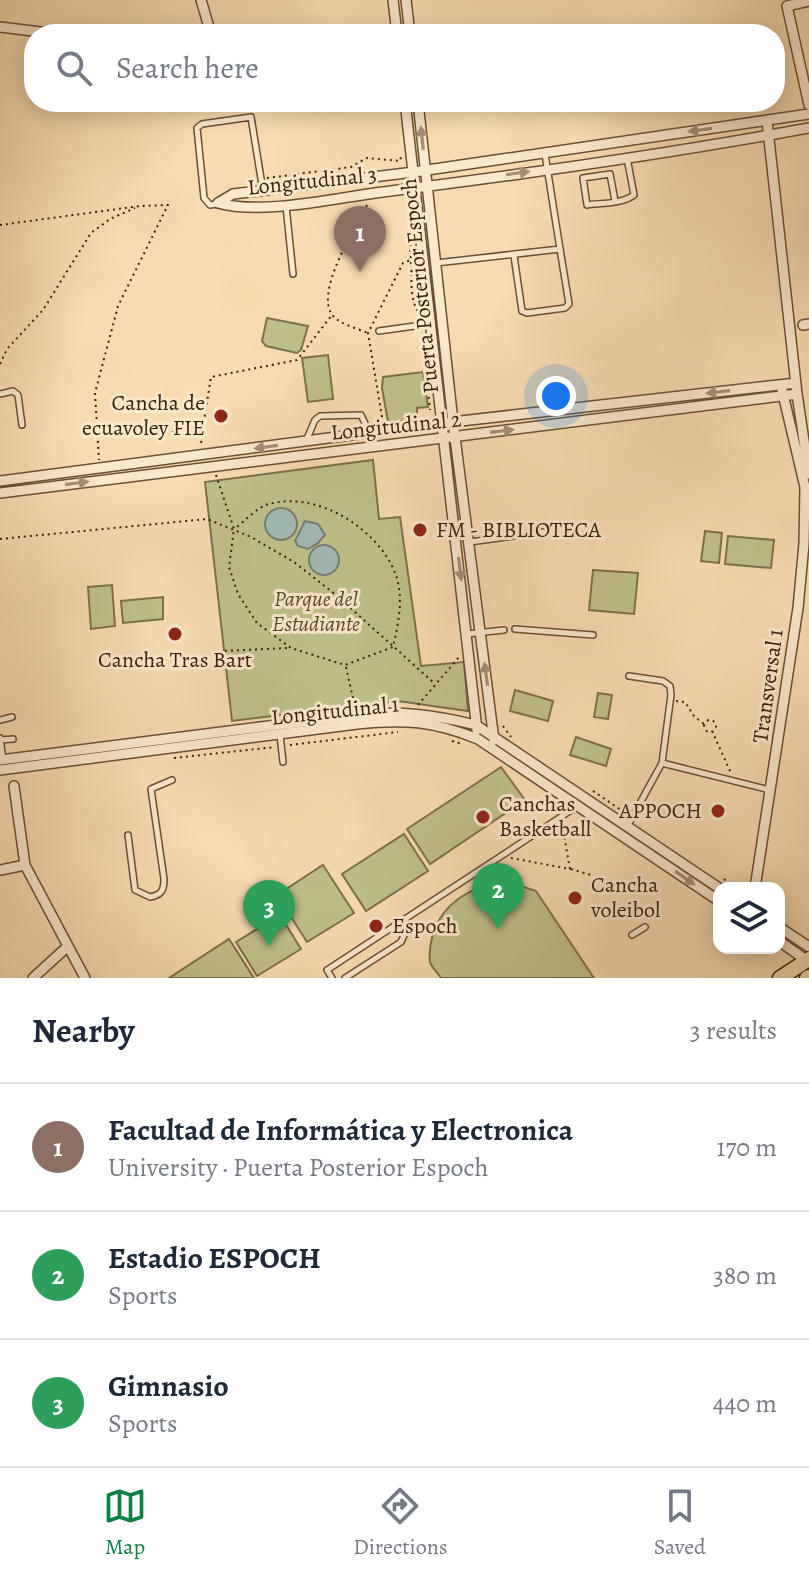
<!DOCTYPE html>
<meta charset="utf-8">
<style>
body{margin:0;font-family:Alegreya,serif;background:#f2f2f3;color:#1f2937}
.controls{position:absolute;right:24px;bottom:24px;display:grid;overflow:hidden;border-radius:16px;box-shadow:0 4px 20px #0003}
.controls button{width:72px;height:72px;display:grid;place-items:center;padding:0;border:0;border-bottom:2px solid #e0e1e3;background:#fff;color:#1f2937;font:40px sans-serif}
.you{position:absolute;left:556px;top:396px;width:28px;height:28px;margin:-20px;border:6px solid #fff;border-radius:50%;background:#1a73e8;box-shadow:0 0 0 12px #1a73e833}
.badge{display:grid;place-items:center;width:52px;height:52px;border-radius:50%;background:#0b8043;color:#fff;font-size:26px;font-weight:700}
.pin{position:absolute;translate:-50% -66px;filter:drop-shadow(0 2px 4px #0008)}
.pin::after{content:'';position:absolute;top:42px;width:28px;height:24px;background:inherit;clip-path:polygon(0 0,100% 0,50% 100%)}
.list{margin:0;padding:0;list-style:none}
h2{display:flex;justify-content:space-between;align-items:center;height:104px;margin:0;padding:0 32px;font-size:34px}
h2 small{font-size:26px;font-weight:400;color:#747a83}
.list li{display:grid;grid-template-columns:52px 1fr auto;gap:24px;align-items:center;box-sizing:border-box;height:128px;padding:0 32px;border-top:2px solid #e0e1e3}
.list b{display:block;font-size:30px;white-space:nowrap}
.list p{margin:0;font-size:26px;white-space:nowrap;color:#747a83}
.list em{font-size:26px;font-style:normal;color:#747a83}
.icon{flex:none;width:44px;height:44px;fill:none;stroke:currentColor;stroke-width:2;stroke-linecap:round;stroke-linejoin:round}
.map{position:relative;flex:none;width:809px;height:978px;overflow:hidden}
.search{position:absolute;background:#fff;box-shadow:0 4px 20px #0003;left:24px;right:24px;top:24px;height:88px;display:flex;align-items:center;gap:20px;box-sizing:border-box;padding:0 28px;border-radius:32px;color:#747a83;font-size:30px}
.sheet{height:488px;background:#fff}
nav{display:flex;justify-content:space-around;align-items:center;box-sizing:border-box;height:112px;border-top:2px solid #e0e1e3;background:#fff;font-size:22px;color:#747a83}
nav a{display:grid;justify-items:center;gap:4px}
nav .on{color:#0b8043}
.map>svg:first-child{display:block}
.green{fill:#bfc08a;stroke:#7c704b;stroke-width:2}
.water{fill:#9fbab5;stroke:#777d71;stroke-width:2}
.lines{fill:none;stroke-linecap:round;stroke-linejoin:round}
.service-casing{stroke:#695035;stroke-width:8}
.minor-casing{stroke:#695035;stroke-width:12}
.primary-casing{stroke:#3a210c;stroke-width:17}
.path{stroke:#3a210c;stroke-width:2;stroke-dasharray:2 4;stroke-linecap:butt}
.service{stroke:#fae8cc;stroke-width:5}
.minor{stroke:#fae8cc;stroke-width:9}
.primary{stroke:#f7dcb1;stroke-width:14}
.oneway{fill:#a48e76}
.poi-dot{fill:#8f2418;stroke:#fae8cc;stroke-width:3}
.labels{text-anchor:middle;dominant-baseline:central;stroke-width:6;stroke-linejoin:round;paint-order:stroke}
.street-label{font-size:22px;fill:#3a210c;stroke:#fae8cc}
.poi-label{font-size:22px;fill:#3a210c;stroke:#fae8cc;text-anchor:start}
.park-label{font-size:22px;font-style:italic;fill:#5b492c;stroke:#fae8cc}
</style>
<div class="map">
<svg width="809" height="978" viewBox="0 0 809 978">
<rect width="100%" height="100%" fill="#f7dcb1"/>
<filter id="stains"><feTurbulence type="fractalNoise" baseFrequency=".0025" numOctaves="4"/><feColorMatrix values="0 0 0 0 .2 0 0 0 0 .09 0 0 0 0 .02 0 0 0 .5 -.17"/></filter>
<radialGradient id="worn" r=".72"><stop offset=".6" stop-color="#630" stop-opacity="0"/><stop offset="1" stop-color="#630" stop-opacity=".3"/></radialGradient>
<path class="green" d="M267 318 308 326 301 350 297 353 266 346 262 341Z
M328 355 333 399 308 402 302 358Z
M423 372 428 407 417 408V420L388 422 382 388 383 377Z
M373 460 379 519 400 517 421 666 464 662 468 711 398 701 232 721 205 482Z
M705 531 722 533 719 563 701 561Z
M728 536 774 540 771 568 725 564Z
M593 570 638 573 634 614 589 610Z
M112 585 115 626 91 629 88 587Z
M163 597V619L123 623 121 601Z
M515 690 553 701 548 721 510 711Z
M598 693 612 695 608 719 594 717Z
M576 737 611 749 606 766 570 755Z
M501 767 525 800 430 864 407 829Z
M404 834 428 871 366 911 342 874Z
M323 865 354 913 307 942 277 895Z
M493 883 515 884 536 891 594 978H441C438 973 431 967 430 962 429 960 430 951 430 949 434 912 460 892 493 883Z
M280 915 301 949 257 976 236 942Z
M229 939 254 978H169Z"/>
<path class="water" d="M265 524a16 16 0 1 1 32 0a16 16 0 1 1-32 0Z
M305 521 318 524 325 535 318 543 308 549 298 546 295 541Z
M309 560a15 15 0 1 1 30 0a15 15 0 1 1-30 0Z"/>
<g class="lines">
<defs>
<path id="service" d="M615 201 610 174 583 178 587 205C601 203 622 204 634 195L627 158
M217 204 210 205 204 198 197 128 202 124 251 117 263 191
M286 206 293 274
M514 256 522 311 527 313 565 308 569 304 560 249
M436 263 560 249 545 154
M379 331 429 324
M0 394 13 391 18 395 22 425
M306 441 315 420 320 416 361 415 369 432
M470 542 543 532
M515 629 593 635
M467 634 504 630
M0 720 12 717
M280 735 283 762
M0 738 3 760
M0 740 13 739
M662 763 770 790
M628 825 662 763 671 695 670 686 663 681 629 676
M128 835 135 890 150 897C161 895 164 891 164 879L151 789 172 780
M632 935 645 927
M332 978 327 970 579 805
M345 978 401 942 406 931 405 919"/>
<path id="minor" d="M201 0 211 34
M393 0 397 34
M406 0 410 34
M809 1 787 6 809 105
M0 27 57 34
M405 102 477 730
M418 102 453 422 494 740
M767 121 797 394 809 474
M218 203 233 194 414 172 809 114
M218 203C260 215 331 199 375 193 520 175 666 154 809 128
M803 325 809 324
M0 481 443 423 796 383
M0 493 797 394
M0 760 356 715C403 711 431 714 476 725L719 888
M0 770 357 724C405 719 433 721 478 739L719 901
M14 786 25 865 85 978
M0 870 25 865
M755 888 798 608 804 544 805 487 782 390
M779 927 809 947
M779 941 809 962
M33 978 67 947"/>
<path id="primary" d="M780 978 809 959
M807 978 809 977"/>
</defs>
<use href="#service" class="service-casing"/>
<use href="#minor" class="minor-casing"/>
<use href="#primary" class="primary-casing"/>
<path class="path" d="M267 178 351 167 367 158 400 161 401 157
M367 205C356 227 312 295 334 317 341 324 358 329 368 333
M0 225 140 206 168 205 118 306 95 393 99 460
M411 262C412 278 409 301 420 314
M0 364 7 349 43 310 91 233 110 219 135 208
M428 391 430 410
M383 423 368 333 403 263 411 260 409 225
M196 430 203 446
M172 432 203 427 211 377 297 360 332 315
M216 475 234 529 229 567 238 594 257 623 291 648 345 665 393 647C399 621 405 593 393 568 373 526 316 491 269 504 257 507 244 522 234 529
M0 539 207 519 251 537 294 562 336 595 434 683
M219 651 289 648
M346 667 355 707
M676 701 685 702 694 716 704 724
M418 705 460 656
M704 726a6 6 0 1 1 12 0a6 6 0 1 1-12 0Z
M503 726 511 737
M712 731 731 773
M452 741 462 744
M290 745 398 732
M174 758 275 747
M593 791 624 812
M511 858 570 869 562 824
M571 869 594 876
M724 879 734 888"/>
<use href="#service" class="service"/>
<use href="#minor" class="minor"/>
<use href="#primary" class="primary"/>
</g>
<defs><path id="oneway-solid" d="M-6-.8H1V-3.2L6.5 0L1 3.2V.8H-6Z" transform="scale(2)"/></defs>
<g class="oneway">
<use href="#oneway-solid" transform="translate(700 130) rotate(172)"/>
<use href="#oneway-solid" transform="translate(422 138) rotate(-96)"/>
<use href="#oneway-solid" transform="translate(518 173) rotate(-8)"/>
<use href="#oneway-solid" transform="translate(718 392) rotate(173)"/>
<use href="#oneway-solid" transform="translate(502 431) rotate(-7)"/>
<use href="#oneway-solid" transform="translate(266 447) rotate(172)"/>
<use href="#oneway-solid" transform="translate(77 483) rotate(-8)"/>
<use href="#oneway-solid" transform="translate(460 569) rotate(83)"/>
<use href="#oneway-solid" transform="translate(486 674) rotate(-98)"/>
<use href="#oneway-solid" transform="translate(685 878) rotate(35)"/>
</g>
<g class="poi-dot">
<circle cx="221" cy="416" r="8"/>
<circle cx="420" cy="530" r="8"/>
<circle cx="175" cy="634" r="8"/>
<circle cx="718" cy="811" r="8"/>
<circle cx="483" cy="817" r="8"/>
<circle cx="575" cy="898" r="8"/>
<circle cx="376" cy="926" r="8"/>
</g>
<g class="labels">
<g class="street-label">
<text transform="translate(312 181) rotate(-6)">Longitudinal 3</text>
<text transform="translate(420 286) rotate(-96)">Puerta Posterior Espoch</text>
<text transform="translate(396 426) rotate(-6)">Longitudinal 2</text>
<text transform="translate(768 686) rotate(-82)">Transversal 1</text>
<text transform="translate(335 711) rotate(-6)">Longitudinal 1</text>
</g>
<g class="poi-label">
<text x="205" y="403" text-anchor="end">Cancha de<tspan x="205" dy="25">ecuavoley FIE</tspan></text>
<text x="436" y="530">FM - BIBLIOTECA</text>
<text x="175" y="660" text-anchor="middle">Cancha Tras Bart</text>
<text x="499" y="804">Canchas<tspan x="499" dy="25">Basketball</tspan></text>
<text x="702" y="811" text-anchor="end">APPOCH</text>
<text x="591" y="885">Cancha<tspan x="591" dy="25">voleibol</tspan></text>
<text x="392" y="926">Espoch</text>
</g>
<g class="park-label">
<text x="316" y="599">Parque del<tspan x="316" dy="25">Estudiante</tspan></text>
</g>
</g>
<rect width="100%" height="100%" filter="url(#stains)"/>
<rect width="100%" height="100%" fill="url(#worn)"/>
</svg>
<div class="controls">
<button><svg class="icon" aria-label="layers" viewBox="0 0 24 24"><path d="M12 4l9 5-9 5-9-5zM3 14l9 5 9-5"/></svg></button>
</div>
<div class="you"></div>
<div class="pin badge" style="left:360px;top:272px;background:#8d6e63">1</div>
<div class="pin badge" style="left:498px;top:929px;background:#2e9e5b">2</div>
<div class="pin badge" style="left:269px;top:946px;background:#2e9e5b">3</div>
<div class="search"><svg class="icon" aria-label="search" viewBox="0 0 24 24"><circle cx="10" cy="10" r="6"/><path d="M15 15l6 6"/></svg>Search here</div>
</div>
<section class="sheet">
<h2>Nearby<small>3 results</small></h2>
<ul class="list">
<li><span class="badge" style="background:#8d6e63">1</span><div><b>Facultad de Informática y Electronica</b><p>University · Puerta Posterior Espoch</p></div><em>170 m</em></li>
<li><span class="badge" style="background:#2e9e5b">2</span><div><b>Estadio ESPOCH</b><p>Sports</p></div><em>380 m</em></li>
<li><span class="badge" style="background:#2e9e5b">3</span><div><b>Gimnasio</b><p>Sports</p></div><em>440 m</em></li>
</ul>
</section>
<nav>
<a class="on"><svg class="icon" aria-label="map" viewBox="0 0 24 24"><path d="M3 6l6-2 6 2 6-2v14l-6 2-6-2-6 2zM9 4v14M15 6v14"/></svg>Map</a>
<a><svg class="icon" aria-label="directions" viewBox="0 0 24 24"><path d="M12 3l9 9-9 9-9-9zM9 14v-3h6M13 9l2 2-2 2"/></svg>Directions</a>
<a><svg class="icon" aria-label="saved" viewBox="0 0 24 24"><path d="M7 4h10v16l-5-4-5 4z"/></svg>Saved</a>
</nav>
